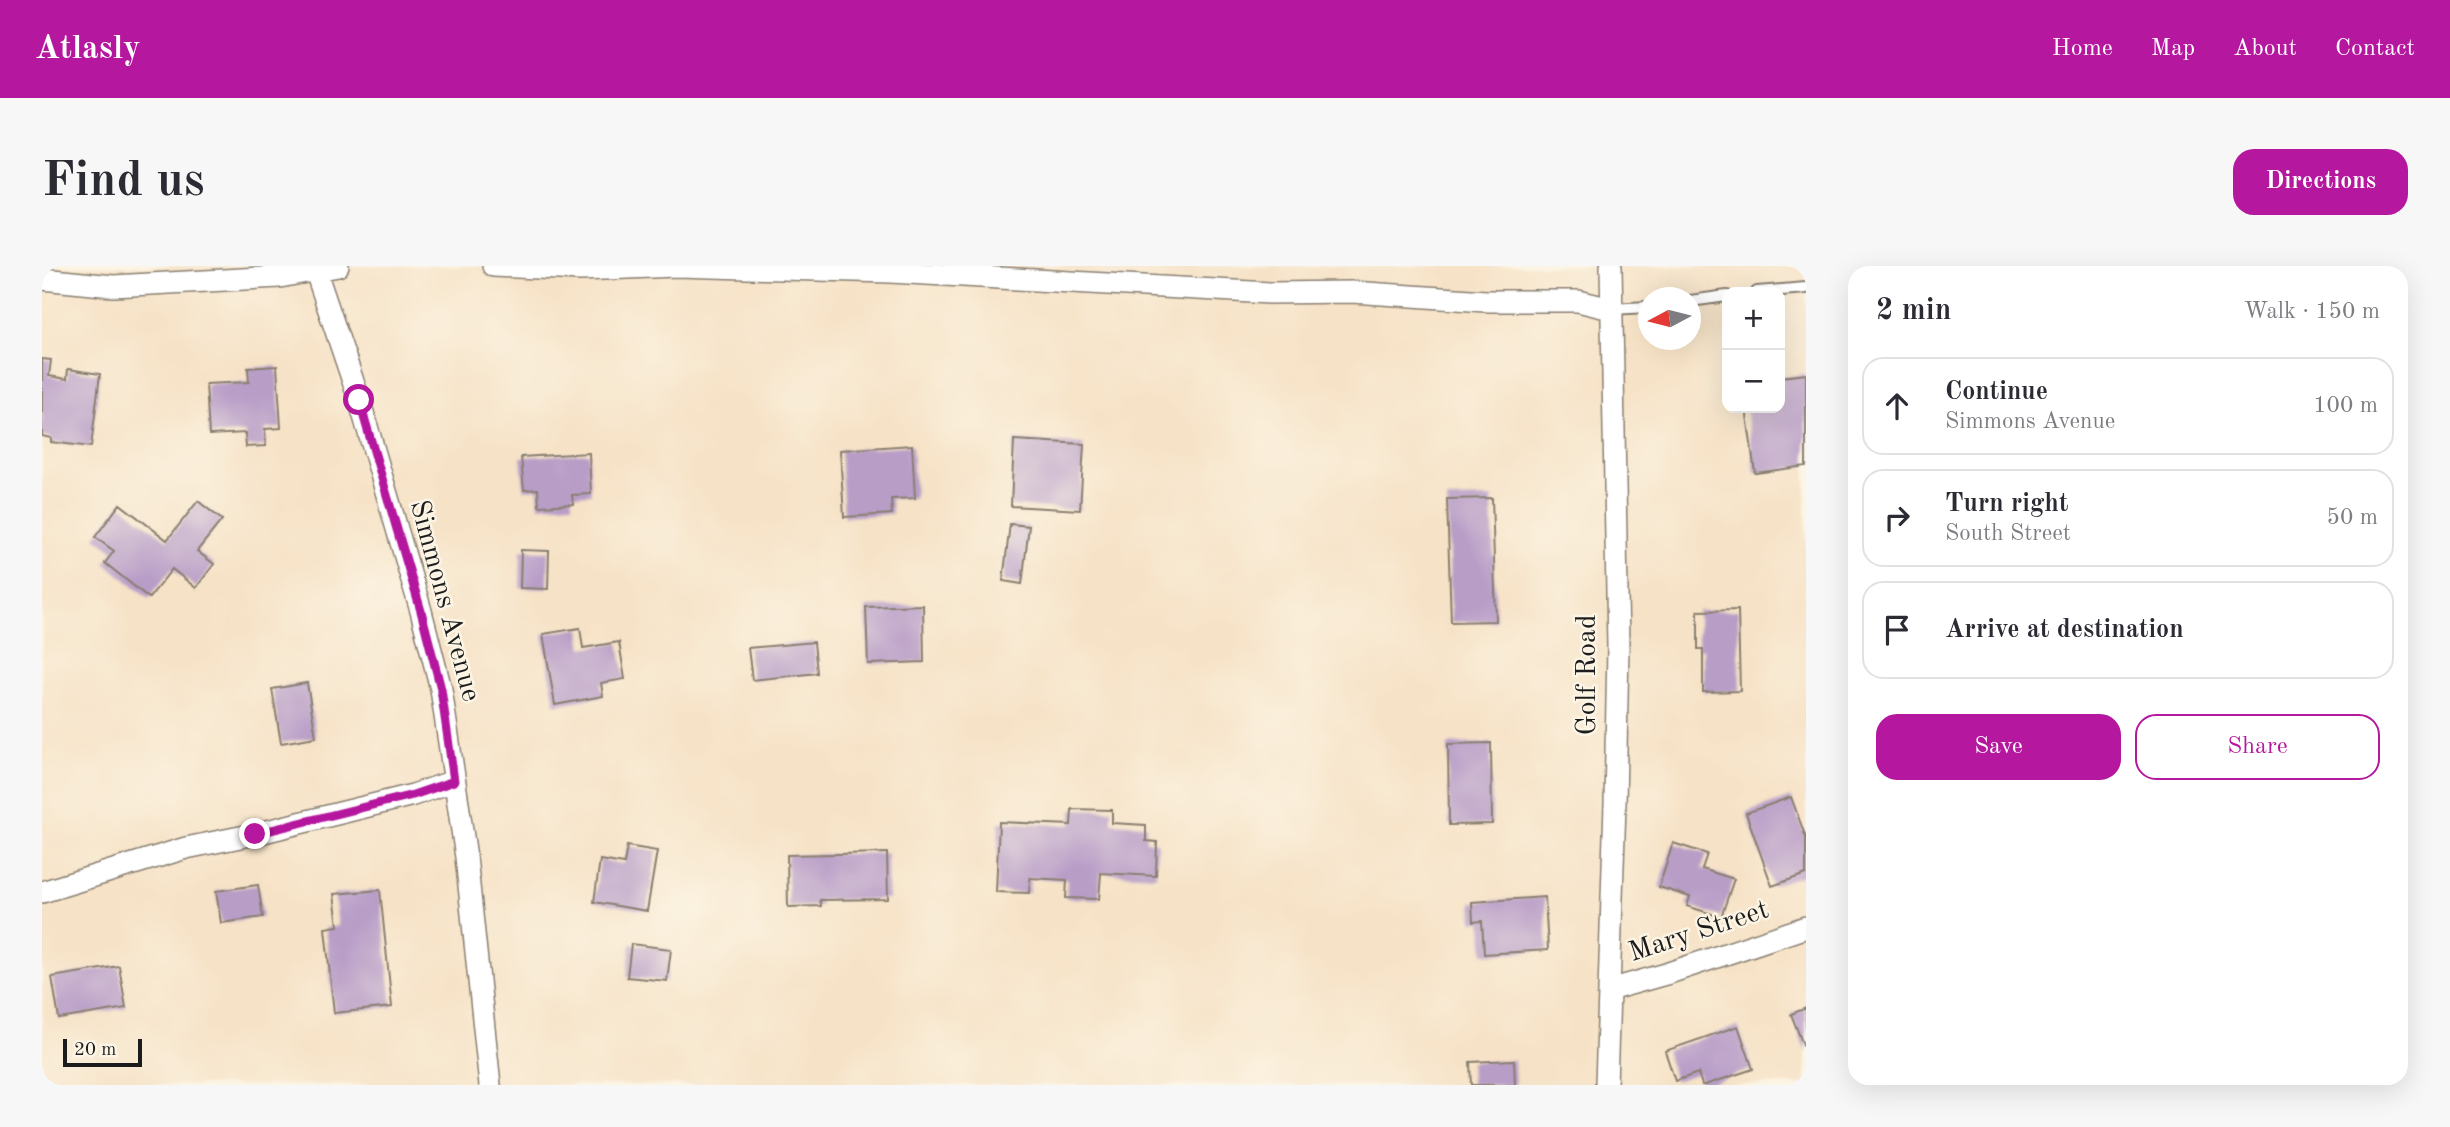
<!DOCTYPE html>
<meta charset="utf-8">
<style>
body{margin:0;font-family:"Old Standard TT",serif;background:#f7f7f7;color:#2b2b33}
.controls{position:absolute;right:21px;top:21px;display:grid;overflow:hidden;border-radius:14px;box-shadow:0 7px 28px #0002}
.controls button{width:63px;height:63px;display:grid;place-items:center;padding:0;border:0;border-bottom:2px solid #e1e1e2;background:#fff;color:#2b2b33;font:35px sans-serif}
.compass{position:absolute;left:1596px;top:21px;width:63px;height:63px;border-radius:50%;background:#fff;box-shadow:0 7px 28px #0002;rotate:263deg}
.scale{position:absolute;left:21px;bottom:18px;width:79px;box-sizing:border-box;padding-left:7px;border:4px solid #1c1c1c;border-top:0;font-size:19px;line-height:24px;white-space:nowrap;color:#1c1c1c;-webkit-text-stroke:5px #fcf5e5;paint-order:stroke}
.stop{position:absolute;width:21px;height:21px;margin:-16px;border:5px solid #b5179e;border-radius:50%;background:#fff}
.stop.end{background:#b5179e;border-color:#fff;box-shadow:0 2px 7px #0008}
.list{margin:0;padding:0;list-style:none}
h2{display:flex;justify-content:space-between;align-items:center;height:91px;margin:0;padding:0 28px;font-size:30px}
h2 small{font-size:23px;font-weight:400;color:#7c7c81}
.list li{display:grid;grid-template-columns:46px 1fr auto;gap:21px;align-items:center;box-sizing:border-box;height:98px;margin:0 14px 14px;padding:0 14px;border:2px solid #e1e1e2;border-radius:21px}
.list b{display:block;font-size:26px;white-space:nowrap}
.list p{margin:0;font-size:23px;white-space:nowrap;color:#7c7c81}
.list em{font-size:23px;font-style:normal;color:#7c7c81}
.actions{display:flex;gap:14px;padding:21px 28px}
.actions a{flex:1;padding:16px 0;border:2px solid #b5179e;border-radius:21px;text-align:center;font-size:24px;color:#b5179e}
.actions .main{background:#b5179e;color:#fff}
.icon{flex:none;width:38px;height:38px;fill:none;stroke:currentColor;stroke-width:2;stroke-linecap:round;stroke-linejoin:round}
.map{position:relative;flex:none;width:1764px;height:819px;overflow:hidden;border-radius:21px}
header{display:flex;align-items:center;gap:42px;box-sizing:border-box;height:98px;padding:0 35px;background:#b5179e;color:#fff}
header strong{font-size:33px}
nav{display:flex;gap:38px;margin-inline-start:auto;font-size:24px}
.intro{display:flex;align-items:center;justify-content:space-between;box-sizing:border-box;height:168px;padding:0 42px}
h1{margin:0;font-size:49px}
.button{padding:18px 32px;border-radius:21px;background:#b5179e;color:#fff;font-size:24px;font-weight:700}
main{display:flex;gap:42px;padding:0 42px}
aside{flex:1;background:#fff;border-radius:21px;box-shadow:0 7px 28px #0002}
.map>svg:first-child{display:block}
.building{fill:#b89dc7}
.lines{fill:none;stroke-linecap:round;stroke-linejoin:round}
.service-casing{stroke:#897f71;stroke-width:14}
.minor-casing{stroke:#897f71;stroke-width:24}
.service{stroke:#fff;stroke-width:10}
.minor{stroke:#fff;stroke-width:21}
.route{stroke:#b5179e;stroke-width:9}
.labels{text-anchor:middle;dominant-baseline:central;stroke-width:5;stroke-linejoin:round;paint-order:stroke}
.street-label{font-size:28px;fill:#1c1c1c;stroke:#fcf5e5}
</style>
<header>
<strong>Atlasly</strong>
<nav><a>Home</a><a>Map</a><a>About</a><a>Contact</a></nav>
</header>
<div class="intro"><h1>Find us</h1><a class="button">Directions</a></div>
<main>
<div class="map">
<svg width="1764" height="819" viewBox="0 0 1764 819">
<rect width="100%" height="100%" fill="#fcf5e5"/>
<filter id="ink" filterUnits="userSpaceOnUse"><feTurbulence type="fractalNoise" baseFrequency=".0143" numOctaves="2"/><feDisplacementMap in="SourceGraphic" scale="14" xChannelSelector="R" yChannelSelector="G"/><feConvolveMatrix kernelMatrix="1 2 1 2 8 2 1 2 1" color-interpolation-filters="sRGB"/></filter>
<filter id="wash" filterUnits="userSpaceOnUse"><feTurbulence type="fractalNoise" baseFrequency=".00686" numOctaves="4" result="noise"/><feDisplacementMap in="SourceGraphic" scale="28" xChannelSelector="R" yChannelSelector="G"/><feGaussianBlur stdDeviation="1.57" result="paint"/><feColorMatrix in="noise" values="0 0 0 0 0 0 0 0 0 0 0 0 0 0 0 0 0 1.4 0 .05"/><feComposite in="paint" operator="in"/></filter>
<g filter="url(#wash)">
<rect width="100%" height="100%" fill="#f6e2c6"/>
<g id="blocks">
<path class="building" d="M0 93 9 94 7 110 25 113 26 103 58 108 49 181 9 176V172L0 170Z
M235 100 239 162 223 163 224 180 204 181 203 167 167 169 164 118 207 116 206 102Z
M1764 108V200L1713 207 1704 142H1738V111Z
M972 174 1042 178 1038 244 969 240Z
M870 179 873 232 849 233 850 248 802 251 798 184Z
M547 187 549 228 530 229 531 238 497 240 496 223 482 224 479 191Z
M1450 232 1454 355 1409 356 1405 233Z
M156 235 180 254 155 285 172 298 154 322 130 303 107 332 63 297 72 285 53 271 78 238 125 274Z
M968 258 987 260 980 318 961 315Z
M479 284 507 285 506 323 478 322Z
M881 339 882 396 826 398 824 341Z
M1696 344 1698 425 1661 426V383H1656V345Z
M538 362 541 382 577 376 583 413 559 417 561 430 513 439 501 368Z
M772 376 775 407 710 414 706 382Z
M265 417 274 471 239 477 230 423Z
M1449 477 1450 558 1407 559 1406 478Z
M1749 531 1764 572V608L1730 620 1704 547Z
M1030 543 1070 544V557L1104 559V575L1115 576 1114 610 1059 607 1057 633 1024 632 1025 614 988 612 987 627 954 626 957 556 1029 559Z
M1631 577 1665 588 1660 603 1692 613 1679 651 1645 640 1648 631 1617 621Z
M585 580 615 585 605 645 552 636 558 594 582 598Z
M845 587 846 633 778 634 779 640 746 641 745 589Z
M216 619 221 651 179 657 174 625Z
M338 624 350 741 292 747 283 662 296 660 292 628Z
M1503 631 1506 684 1442 688 1440 655 1431 656 1430 636Z
M589 678 629 683 625 715 585 711Z
M77 700 84 742 17 753 10 711Z
M1764 742V786L1749 748Z
M1696 760 1711 803 1663 819H1660L1656 807 1633 815 1623 785Z
M1472 794 1473 819H1429L1428 796Z"/>
</g>
</g>
<g filter="url(#ink)">
<use href="#blocks" fill-opacity="0" stroke="#897f71" stroke-width="2"/>
<g class="lines">
<defs>
<path id="service" d="M1715 26 1764 22
M1648 35 1685 30
M1569 43 1606 41"/>
<path id="minor" d="M272 0 317 133 379 345 399 423 424 591 448 819
M451 0 538 4 634 0 848 6 1228 27 1310 26 1444 35H1536L1569 43
M0 13 71 20 238 11 296 0
M0 626 144 582 213 568 371 529 412 515
M1567 724 1624 708 1764 661
M1564 819 1573 538 1576 381 1569 0"/>
</defs>
<use href="#service" class="service-casing"/>
<use href="#minor" class="minor-casing"/>
<use href="#service" class="service"/>
<use href="#minor" class="minor"/>
</g>
</g>
<g class="lines" filter="url(#ink)">
<path class="route" d="M213 568 371 529 412 515 399 423 379 345 317 134"/>
</g>
<g class="labels">
<g class="street-label">
<text transform="translate(402 335) rotate(75)">Simmons Avenue</text>
<text transform="translate(1546 409) rotate(-90)">Golf Road</text>
<text transform="translate(1657 666) rotate(-18)">Mary Street</text>
</g>
</g>
</svg>
<div class="controls">
<button>+</button>
<button>−</button>
</div>
<svg class="compass" viewBox="-18 -18 36 36"><path d="M0-13l5 13h-10z" fill="#e53935"/><path d="M0 13l5-13h-10z" fill="#7c7c81"/></svg>
<div class="scale">20 m</div>
<div class="stop" style="left:317px;top:134px"></div>
<div class="stop end" style="left:213px;top:568px"></div>
</div>
<aside>
<h2>2 min<small>Walk · 150 m</small></h2>
<ul class="list">
<li><svg class="icon" aria-label="ahead" viewBox="0 0 24 24"><path d="M12 20V5M6 11l6-6 6 6"/></svg><div><b>Continue</b><p>Simmons Avenue</p></div><em>100 m</em></li>
<li><svg class="icon" aria-label="right" viewBox="0 0 24 24"><path d="M7 20v-9h11M14 6l5 5-5 5"/></svg><div><b>Turn right</b><p>South Street</p></div><em>50 m</em></li>
<li><svg class="icon" aria-label="arrive" viewBox="0 0 24 24"><path d="M6 21V4h12l-3 4 3 4H6"/></svg><div><b>Arrive at destination</b></div></li>
</ul>
<div class="actions"><a class="main">Save</a><a>Share</a></div>
</aside>
</main>
